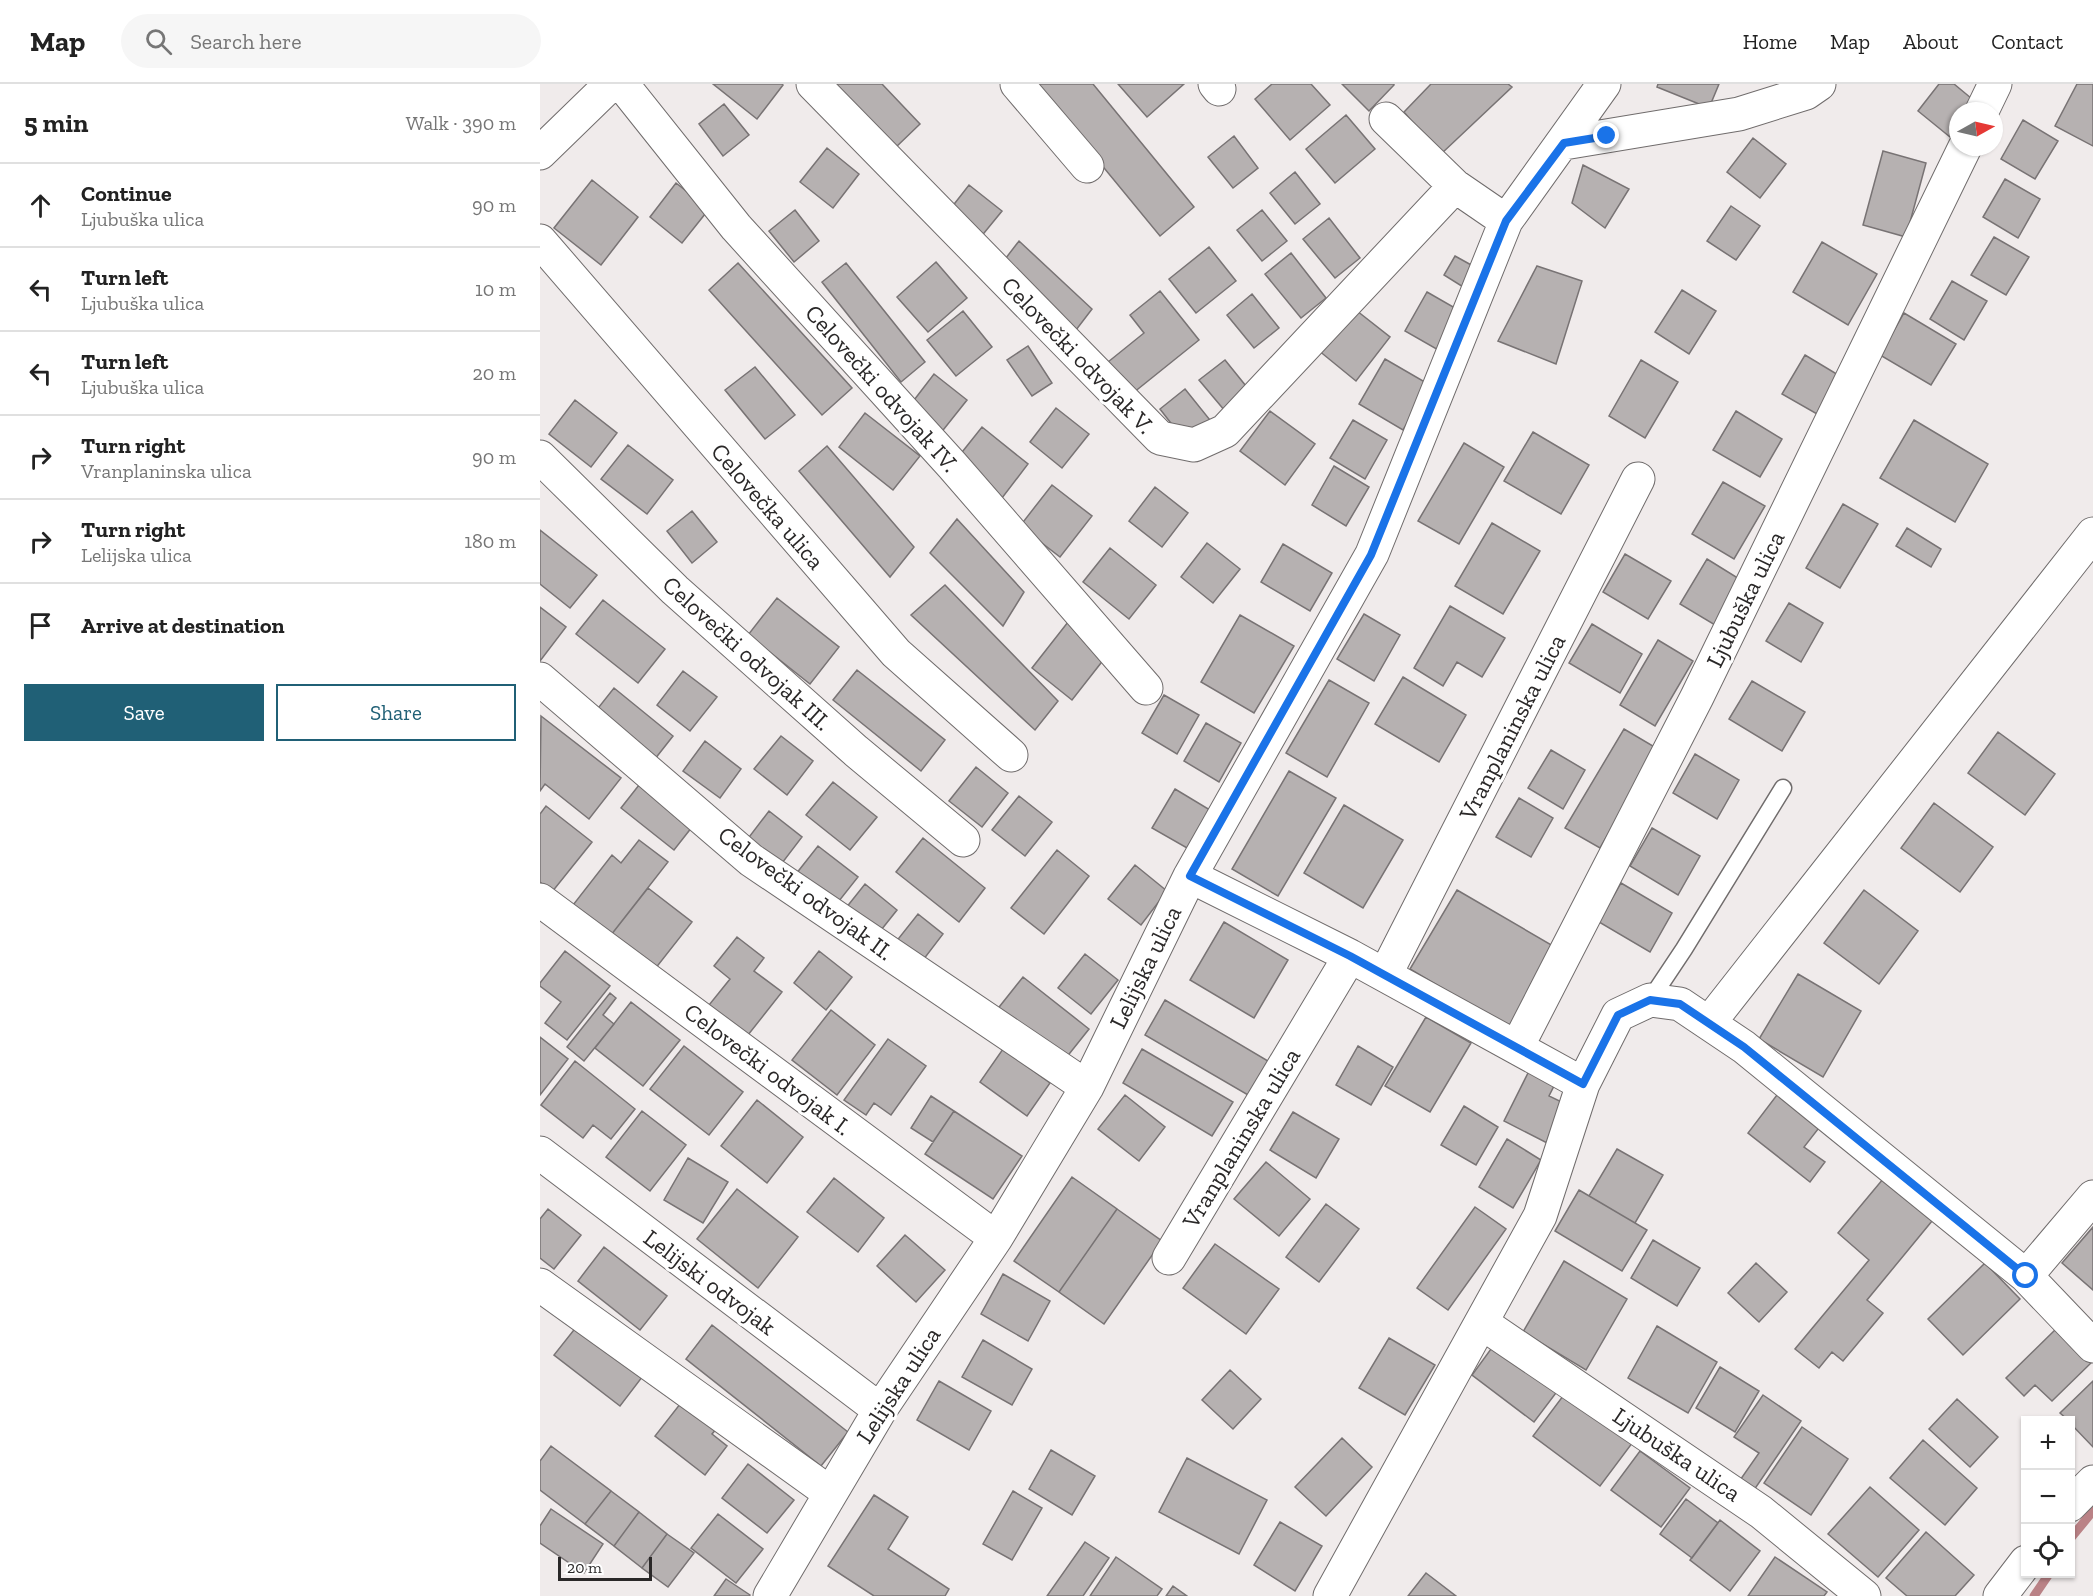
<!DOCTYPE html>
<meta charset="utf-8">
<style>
body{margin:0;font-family:"Zilla Slab",serif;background:#f6f6f6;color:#222}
.controls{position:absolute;right:18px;bottom:18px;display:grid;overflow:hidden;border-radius:0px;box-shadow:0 2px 4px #0004}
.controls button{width:54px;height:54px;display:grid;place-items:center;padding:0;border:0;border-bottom:2px solid #e0e0e0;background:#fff;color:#222;font:30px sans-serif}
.compass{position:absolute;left:1409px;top:18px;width:54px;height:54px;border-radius:50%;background:#fff;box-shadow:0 2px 4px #0004;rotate:82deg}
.scale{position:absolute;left:18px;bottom:15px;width:94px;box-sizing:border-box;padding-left:6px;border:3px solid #2a2828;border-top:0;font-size:16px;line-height:21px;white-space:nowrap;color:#2a2828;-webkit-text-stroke:4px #fff;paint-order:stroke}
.stop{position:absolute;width:18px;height:18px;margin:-14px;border:4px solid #1a73e8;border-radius:50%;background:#fff}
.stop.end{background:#1a73e8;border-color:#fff;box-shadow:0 2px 6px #0008}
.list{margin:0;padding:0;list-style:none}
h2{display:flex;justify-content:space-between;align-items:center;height:78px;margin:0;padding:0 24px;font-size:26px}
h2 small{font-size:20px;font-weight:400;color:#767676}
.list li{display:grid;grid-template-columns:39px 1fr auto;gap:18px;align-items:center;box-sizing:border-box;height:84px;padding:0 24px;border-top:2px solid #e0e0e0}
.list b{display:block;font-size:22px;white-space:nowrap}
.list p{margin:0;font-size:20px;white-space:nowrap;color:#767676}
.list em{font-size:20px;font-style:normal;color:#767676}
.actions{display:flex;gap:12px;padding:18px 24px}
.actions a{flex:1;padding:14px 0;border:2px solid #206076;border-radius:0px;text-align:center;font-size:21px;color:#206076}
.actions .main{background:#206076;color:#fff}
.icon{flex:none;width:33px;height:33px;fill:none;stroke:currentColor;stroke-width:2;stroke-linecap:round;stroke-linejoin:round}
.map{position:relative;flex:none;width:1553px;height:1512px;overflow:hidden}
header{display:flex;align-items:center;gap:36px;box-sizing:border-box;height:84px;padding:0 30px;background:#fff;border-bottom:2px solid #e0e0e0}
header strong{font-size:28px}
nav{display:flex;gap:33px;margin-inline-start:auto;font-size:21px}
.search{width:420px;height:54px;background:#f6f6f6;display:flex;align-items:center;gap:15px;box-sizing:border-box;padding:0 21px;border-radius:33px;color:#767676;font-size:22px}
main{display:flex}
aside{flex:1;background:#fff}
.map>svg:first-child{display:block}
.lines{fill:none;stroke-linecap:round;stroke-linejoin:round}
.stream{stroke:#ba8286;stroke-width:9}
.building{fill:#b6b1b1;stroke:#787374;stroke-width:1.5}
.service-casing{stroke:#706c6c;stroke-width:19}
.minor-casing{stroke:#706c6c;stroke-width:35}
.service{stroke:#fff;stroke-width:16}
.minor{stroke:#fff;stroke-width:33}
.route{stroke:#1a73e8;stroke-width:8}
.labels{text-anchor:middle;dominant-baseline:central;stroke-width:6;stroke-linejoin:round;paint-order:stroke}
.street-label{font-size:24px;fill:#2a2828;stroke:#fff}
</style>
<header>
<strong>Map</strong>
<div class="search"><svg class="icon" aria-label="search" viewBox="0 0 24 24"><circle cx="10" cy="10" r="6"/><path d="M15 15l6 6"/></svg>Search here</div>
<nav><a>Home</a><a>Map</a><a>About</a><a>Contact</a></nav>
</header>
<main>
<aside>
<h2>5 min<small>Walk · 390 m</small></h2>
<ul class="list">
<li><svg class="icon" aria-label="ahead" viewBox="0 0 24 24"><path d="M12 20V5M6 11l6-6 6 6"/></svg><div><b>Continue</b><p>Ljubuška ulica</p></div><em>90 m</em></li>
<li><svg class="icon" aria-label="left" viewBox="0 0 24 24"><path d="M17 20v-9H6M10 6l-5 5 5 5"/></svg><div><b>Turn left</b><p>Ljubuška ulica</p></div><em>10 m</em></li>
<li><svg class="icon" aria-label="left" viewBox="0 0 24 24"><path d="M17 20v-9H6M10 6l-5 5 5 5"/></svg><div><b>Turn left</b><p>Ljubuška ulica</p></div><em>20 m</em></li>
<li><svg class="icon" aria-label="right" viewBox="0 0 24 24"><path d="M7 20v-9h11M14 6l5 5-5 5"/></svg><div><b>Turn right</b><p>Vranplaninska ulica</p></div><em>90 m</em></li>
<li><svg class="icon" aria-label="right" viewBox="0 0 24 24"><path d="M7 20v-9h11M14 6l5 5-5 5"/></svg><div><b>Turn right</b><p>Lelijska ulica</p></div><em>180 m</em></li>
<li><svg class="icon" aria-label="arrive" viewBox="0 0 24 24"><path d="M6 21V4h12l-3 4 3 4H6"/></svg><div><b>Arrive at destination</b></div></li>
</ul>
<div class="actions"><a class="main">Save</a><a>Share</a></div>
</aside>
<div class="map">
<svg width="1553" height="1512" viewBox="0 0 1553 1512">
<rect width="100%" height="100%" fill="#f0ebeb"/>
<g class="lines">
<path class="stream" d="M1530 1455 1553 1427
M1494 1512 1509 1490"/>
</g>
<path class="building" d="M173 0H242L243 1 217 35Z
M285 0H342L380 40 354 65Z
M495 0H553L654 123 620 152Z
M578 0H644L607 33Z
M732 0H771L790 21 750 56 715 15Z
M802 0H854V1L829 27Z
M891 0H968L972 3 900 71 864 28Z
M1118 0H1179L1169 24 1117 3Z
M1399 0H1414L1437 19 1431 27H1418V43L1410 53 1378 27Z
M1537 0H1553V62L1515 42Z
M184 20 209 51 183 72 159 40Z
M806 31 835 65 795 99 766 65Z
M1483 36 1518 57 1495 95 1461 75Z
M694 52 718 84 693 104 668 73Z
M1213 54 1246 80 1220 114 1187 88Z
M287 64 319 90 293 124 260 98Z
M1343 67 1386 79 1366 153 1323 141Z
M1043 81 1089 105 1065 144 1032 119Z
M755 88 780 120 755 140 730 109Z
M1465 95 1500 115 1478 154 1443 133Z
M52 96 98 133 61 181 14 144Z
M136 99 169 125 142 159 110 133Z
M429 101 462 127 440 154 408 128Z
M1191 122 1220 142 1196 176 1167 157Z
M255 126 279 157 254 178 229 147Z
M722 126 747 157 722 177 697 146Z
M789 134 820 174 795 194 763 155Z
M1454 153 1489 173 1466 211 1431 191Z
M479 157 552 225 533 250 459 183Z
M1282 158 1337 190 1308 241 1253 208Z
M669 163 696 197 656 229 629 195Z
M751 169 786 214 761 234 725 190Z
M915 172 933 182 928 206 904 191Z
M396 178 427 214 388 248 357 213Z
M198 179 312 304 282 331 169 206Z
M306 179 385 278 361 298 282 198Z
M997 182 1042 197 1016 280 958 257Z
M1412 197 1447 217 1424 256 1390 235Z
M1142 206 1176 227 1149 270 1115 248Z
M620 207 659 256 593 309 568 278 604 249 590 231Z
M887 208 922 228 900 267 865 247Z
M712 210 739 244 714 264 687 231Z
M812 223 850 253 816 297 778 266Z
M423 227 452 263 416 292 387 256Z
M1364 229 1416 260 1391 301 1340 271Z
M488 262 512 299 492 312 467 276Z
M1265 271 1300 292 1277 330 1242 310Z
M845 275 890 301 863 346 819 320Z
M685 276 710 307 685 327 659 296Z
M1101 276 1138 298 1105 354 1069 332Z
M215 283 255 331 225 355 185 306Z
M394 290 427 316 400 350 368 324Z
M645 305 670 336 644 356 620 325Z
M35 316 77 349 51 383 9 350Z
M516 324 549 350 522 384 490 358Z
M730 327 775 360 745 401 700 367Z
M1196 327 1242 355 1220 393 1173 366Z
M325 329 380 372 353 406 299 363Z
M813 336 847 356 825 395 790 374Z
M1374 336 1448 380 1415 438 1340 394Z
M442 343 488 380 462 414 415 377Z
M993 348 1049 381 1021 430 964 397Z
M924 359 964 383 919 460 878 437Z
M88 361 133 396 107 430 61 395Z
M287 362 374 463 350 493 259 387Z
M794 382 829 403 806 442 772 421Z
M1183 398 1225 422 1194 475 1152 450Z
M512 401 552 432 520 473 480 442Z
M615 403 648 429 622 463 589 437Z
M1303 420 1338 440 1300 504 1266 484Z
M152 427 177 458 152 479 127 447Z
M417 435 484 508 463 542 390 469Z
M952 439 1000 467 963 530 915 502Z
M1367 444 1401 465 1391 483 1356 462Z
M0 446 57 491 30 524 0 500Z
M667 459 700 485 673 519 641 493Z
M743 460 792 489 770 527 721 498Z
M570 464 616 501 589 535 543 498Z
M1085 470 1131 497 1108 535 1063 508Z
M1167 475 1201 496 1175 541 1140 520Z
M405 501 518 617 495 646 371 531Z
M237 514 299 563 270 600 208 551Z
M63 516 125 565 98 599 36 550Z
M1249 519 1283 539 1261 578 1226 557Z
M910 522 965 554 942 593 917 578 903 602 874 584Z
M0 523 26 543 0 577Z
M824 530 860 551 834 597 797 575Z
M700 531 754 562 714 629 661 598Z
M528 538 568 570 532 616 492 584Z
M1052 540 1102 570 1080 609 1029 579Z
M1118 556 1153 577 1115 642 1080 621Z
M317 586 405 656 381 687 293 616Z
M143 587 177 613 150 647 117 621Z
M863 593 926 631 899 678 835 640Z
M789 596 829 619 787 693 746 669Z
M1212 597 1265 628 1242 667 1189 635Z
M74 604 133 652 111 680 51 633Z
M624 611 659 631 637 670 602 649Z
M1 632 81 694 49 735 5 700 0 707Z
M666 639 701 659 679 698 644 677Z
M1084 645 1118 665 1060 764 1025 744Z
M1458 648 1515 690 1485 731 1428 689Z
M241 652 273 677 247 711 214 685Z
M165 657 201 685 180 714 143 687Z
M1011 666 1045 686 1023 725 988 704Z
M1155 670 1199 696 1177 735 1133 709Z
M436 683 468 709 442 743 409 717Z
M749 687 796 714 738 812 692 785Z
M293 698 337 733 310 766 266 731Z
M99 701 152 743 134 766 81 724Z
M635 705 670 726 647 764 612 744Z
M479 712 512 738 485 772 452 746Z
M979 714 1013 734 991 773 956 753Z
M1394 719 1453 763 1420 808 1361 764Z
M804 721 863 756 823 824 764 789Z
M6 722 52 758 12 808 0 798V730Z
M229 727 262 753 236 787 203 761Z
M1112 744 1160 772 1138 811 1090 782Z
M383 754 445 804 419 838 356 788Z
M99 756 128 778 71 851 33 821 72 771 81 779Z
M278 762 318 793 295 822 256 790Z
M517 766 549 792 504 850 471 824Z
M595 781 627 807 601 841 568 815Z
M1081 799 1132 829 1110 868 1059 838Z
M325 800 357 826 330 860 298 834Z
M108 804 152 838 115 885 71 851Z
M917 806 1020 866 973 946 870 885Z
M1324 806 1378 847 1339 900 1284 859Z
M378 830 403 850 377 884 351 864Z
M684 838 748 876 714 934 650 896Z
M197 853 224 874 214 887 242 908 208 951 169 921 190 895 174 882Z
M25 867 70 902 27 956 5 939 21 918 0 902V899Z
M279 867 312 893 286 926 254 899Z
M545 870 578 896 551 930 518 904Z
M1258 890 1321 927 1283 993 1219 955Z
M483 893 549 945 522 979 456 927Z
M70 909 76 914 63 931 74 940 44 977 27 963Z
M625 916 728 977 708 1011 605 951Z
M91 918 140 956 103 1002 55 964Z
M291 926 335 961 297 1011 252 976Z
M886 933 931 959 890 1028 845 1002Z
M0 953 28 975 0 1011Z
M348 955 386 982 351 1031 334 1019 326 1031 304 1016Z
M144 962 203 1008 169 1051 110 1005Z
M818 962 853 983 831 1021 796 1001Z
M463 965 510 999 487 1032 440 998Z
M602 965 693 1018 672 1052 583 999Z
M35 977 95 1025 71 1055 53 1041 43 1054 1 1021Z
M991 983 1017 996 1009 1012 1030 1022 1011 1061 964 1037Z
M1240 1007 1282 1040 1264 1063 1285 1078 1270 1098 1208 1049Z
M585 1011 625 1043 599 1077 558 1045Z
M391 1012 414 1027 393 1058 371 1044Z
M217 1016 263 1053 227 1099 181 1062Z
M924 1022 958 1043 936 1081 901 1061Z
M102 1027 146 1061 110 1107 66 1073Z
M414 1027 482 1072 453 1115 385 1070Z
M753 1028 799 1055 776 1094 730 1066Z
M967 1055 1001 1076 973 1124 939 1103Z
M1077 1065 1123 1091 1095 1139 1049 1112Z
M148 1074 188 1098 163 1139 124 1116Z
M726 1078 770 1115 739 1152 694 1115Z
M532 1093 577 1125 519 1208 474 1177Z
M294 1094 344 1134 318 1168 267 1128Z
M1343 1095 1392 1137 1327 1216 1343 1229 1303 1277 1292 1268 1279 1284 1255 1265 1329 1176 1298 1149Z
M197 1105 258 1153 218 1204 157 1155Z
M1039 1106 1107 1146 1082 1187 1015 1147Z
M786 1120 819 1145 779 1198 746 1173Z
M935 1123 966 1145 908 1226 877 1204Z
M8 1125 41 1151 14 1185 0 1174V1135Z
M577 1125 622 1157 564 1240 519 1208Z
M1553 1143V1206L1522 1179Z
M365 1151 405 1186 376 1218 337 1182Z
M1113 1156 1160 1184 1137 1222 1091 1194Z
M675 1160 739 1205 706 1250 643 1204Z
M64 1163 127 1212 100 1246 38 1197Z
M1024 1177 1087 1215 1046 1286 983 1248Z
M1216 1179 1247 1208 1219 1238 1188 1209Z
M1445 1179 1480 1215 1423 1271 1388 1235Z
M463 1190 510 1217 488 1257 441 1230Z
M41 1237 106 1288 80 1322 14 1271Z
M172 1241 308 1348 281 1382 146 1275Z
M1117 1242 1177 1278 1148 1329 1088 1294Z
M1518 1243 1552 1278 1512 1317 1495 1301 1484 1312 1466 1294Z
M849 1254 895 1281 865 1331 819 1304Z
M959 1254 1022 1301 994 1338 932 1291Z
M443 1256 492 1285 472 1321 422 1293Z
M1180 1283 1219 1307 1195 1348 1156 1324Z
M690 1286 721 1315 693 1345 662 1316Z
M399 1297 451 1327 429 1366 377 1336Z
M1553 1297V1363L1530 1339V1336H1528L1520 1329Z
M1029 1304 1096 1354 1060 1402 993 1352Z
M1223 1311 1261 1337 1212 1409 1198 1399 1219 1369 1194 1353Z
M144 1315 179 1342 172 1350 187 1362 165 1391 115 1352Z
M1417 1315 1458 1353 1430 1383 1389 1345Z
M1262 1343 1308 1375 1271 1431 1224 1399Z
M802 1354 832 1383 786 1432 755 1403Z
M1383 1356 1437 1404 1405 1441 1350 1394Z
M11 1362 71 1407 45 1440 0 1406V1377Z
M511 1366 555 1392 532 1431 489 1405Z
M1100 1367 1150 1404 1121 1443 1071 1406Z
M647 1374 727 1416 699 1470 619 1428Z
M208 1380 254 1416 227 1449 182 1414Z
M1330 1403 1379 1446 1338 1493 1288 1450Z
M71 1407 99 1428 74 1462 45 1440Z
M473 1407 502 1424 472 1476 443 1460Z
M334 1411 368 1433 348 1465 409 1505 405 1512H334L288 1482Z
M1146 1415 1178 1439 1152 1474 1120 1450Z
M11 1425 63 1460 44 1489 0 1459V1442Z
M99 1428 127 1450 102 1484 74 1462Z
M178 1430 223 1465 196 1499 151 1464Z
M1180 1436 1220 1467 1190 1507 1150 1476Z
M740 1438 782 1462 755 1507 714 1481Z
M1386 1448 1434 1491 1415 1512H1367L1346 1494Z
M127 1450 154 1469 128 1503 102 1484Z
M545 1458 569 1474 543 1512H507Z
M576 1473 622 1505 617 1512H550Z
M1235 1473 1287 1508 1284 1512H1208Z
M886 1489 916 1512H868Z
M186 1495 210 1511 209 1512H174Z
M633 1502 647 1512H626Z"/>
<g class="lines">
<defs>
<path id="service" d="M1110 916 1144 865 1243 704"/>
<path id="minor" d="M82 0 196 143 412 381 606 604
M273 0 620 354 654 361 685 347 915 102
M477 0 547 82
M675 0 679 5
M1442 27 1455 0
M846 35 915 102 966 137
M1024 59 1199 30 1266 9 1279 0
M0 69 71 0
M0 157 356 569 471 671
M0 373 135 506 316 667 423 756
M0 595 211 776 547 1003
M650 792 810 872 1043 1000
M0 816 456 1154
M845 891 1098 395
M1169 939 1553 450
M977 963 1157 613 1425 63
M0 1069 340 1326
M629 1174 810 872
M1486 1192 1553 1113
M0 1201 290 1409
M942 1239 1221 1428 1324 1512
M1530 1421 1553 1398
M230 1512 340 1326 456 1154 547 1003 650 792 832 470 966 137 1064 0
M790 1512 1000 1132 1043 1000 1078 931 1110 916 1140 920 1204 963 1486 1192 1553 1262
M1460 1512 1486 1478"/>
</defs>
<use href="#service" class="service-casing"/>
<use href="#minor" class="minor-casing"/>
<use href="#service" class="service"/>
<use href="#minor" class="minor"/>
</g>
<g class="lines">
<path class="route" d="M1067 52 1024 59 966 137 831 471 650 792 810 872 1043 1000 1078 931 1110 916 1140 920 1204 963 1486 1192"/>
</g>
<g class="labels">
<g class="street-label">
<text transform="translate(538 271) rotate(46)">Celovečki odvojak V.</text>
<text transform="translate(342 304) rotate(48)">Celovečki odvojak IV.</text>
<text transform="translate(228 422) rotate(49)">Celovečka ulica</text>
<text transform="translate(1205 515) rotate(-64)">Ljubuška ulica</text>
<text transform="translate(207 569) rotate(42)">Celovečki odvojak III.</text>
<text transform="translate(972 643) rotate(-63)">Vranplaninska ulica</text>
<text transform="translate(266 809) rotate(36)">Celovečki odvojak II.</text>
<text transform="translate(605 883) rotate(-64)">Lelijska ulica</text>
<text transform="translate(228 985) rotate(37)">Celovečki odvojak I.</text>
<text transform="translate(701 1054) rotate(-59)">Vranplaninska ulica</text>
<text transform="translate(170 1198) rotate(37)">Lelijski odvojak</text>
<text transform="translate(358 1301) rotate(-57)">Lelijska ulica</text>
<text transform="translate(1137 1370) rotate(34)">Ljubuška ulica</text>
</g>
</g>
</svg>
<div class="controls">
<button>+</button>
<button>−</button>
<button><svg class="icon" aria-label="locate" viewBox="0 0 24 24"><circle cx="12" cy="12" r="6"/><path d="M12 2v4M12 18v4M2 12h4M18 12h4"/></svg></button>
</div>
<svg class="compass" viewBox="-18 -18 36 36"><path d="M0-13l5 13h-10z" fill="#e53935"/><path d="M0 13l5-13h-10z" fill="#767676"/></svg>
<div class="scale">20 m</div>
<div class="stop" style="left:1486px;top:1192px"></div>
<div class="stop end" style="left:1067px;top:52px"></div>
</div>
</main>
